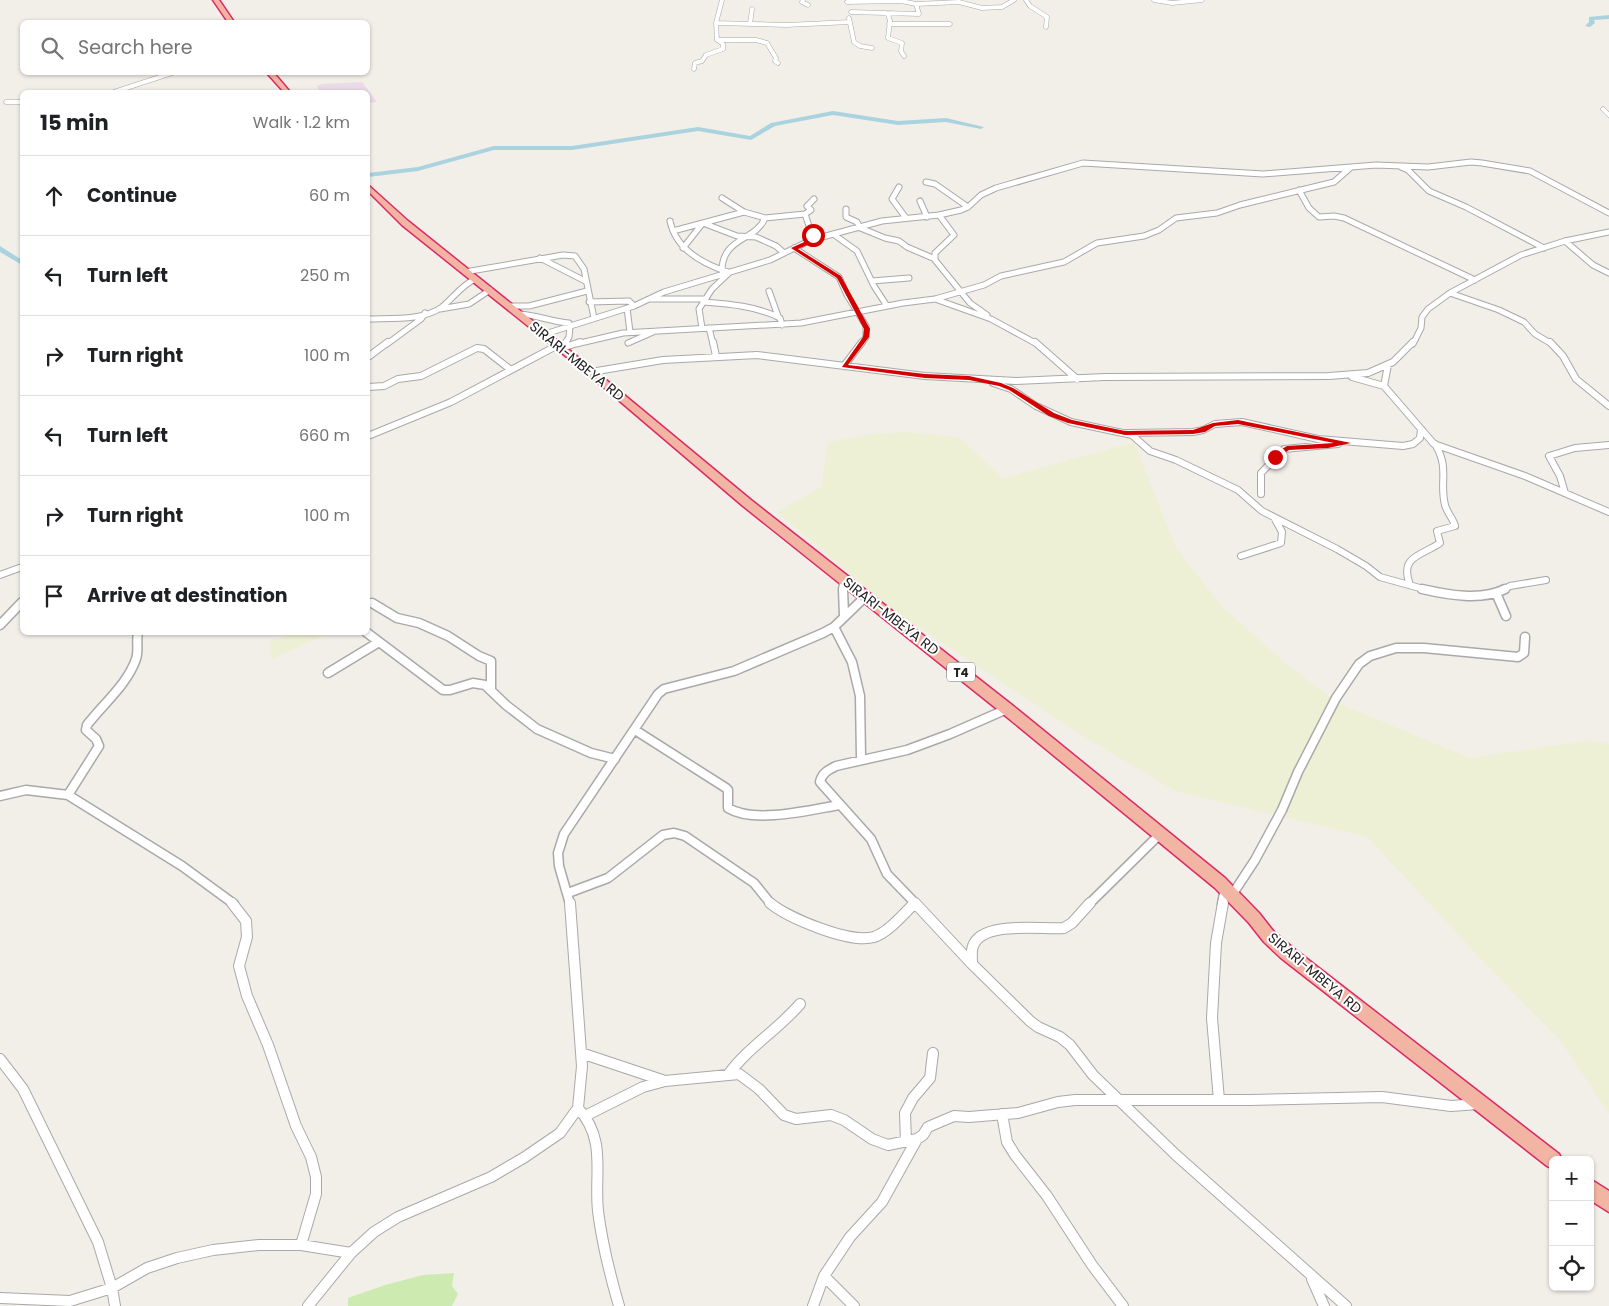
<!DOCTYPE html>
<meta charset="utf-8">
<style>
body{margin:0;font-family:Poppins,sans-serif;background:#f6f6f6;color:#202124}
.controls{position:absolute;right:15px;bottom:15px;display:grid;overflow:hidden;border-radius:8px;box-shadow:0 1px 4px #0004}
.controls button{width:45px;height:45px;display:grid;place-items:center;padding:0;border:0;border-bottom:1px solid #e0e0e0;background:#fff;color:#202124;font:25px sans-serif}
.stop{position:absolute;width:15px;height:15px;margin:-11px;border:4px solid #d40000;border-radius:50%;background:#fff}
.stop.end{background:#d40000;border-color:#fff;box-shadow:0 1px 5px #0008}
.list{margin:0;padding:0;list-style:none}
h2{display:flex;justify-content:space-between;align-items:center;height:65px;margin:0;padding:0 20px;font-size:21px}
h2 small{font-size:16px;font-weight:400;color:#757577}
.list li{display:grid;grid-template-columns:32px 1fr auto;gap:15px;align-items:center;box-sizing:border-box;height:80px;padding:0 20px;border-top:1px solid #e0e0e0}
.list b{display:block;font-size:19px;white-space:nowrap}
.list em{font-size:16px;font-style:normal;color:#757577}
.icon{flex:none;width:28px;height:28px;fill:none;stroke:currentColor;stroke-width:2;stroke-linecap:round;stroke-linejoin:round}
.map{position:relative;flex:none;width:1609px;height:1306px;overflow:hidden}
.search{position:absolute;background:#fff;box-shadow:0 1px 4px #0004;left:20px;top:20px;width:350px;height:55px;display:flex;align-items:center;gap:12px;box-sizing:border-box;padding:0 18px;border-radius:8px;color:#757577;font-size:19px}
.panel{position:absolute;background:#fff;box-shadow:0 1px 4px #0004;left:20px;top:90px;width:350px;height:545px;border-radius:8px}
.map>svg:first-child{display:block}
.industrial{fill:#ebdbe8}
.farmland{fill:#eef0d5}
.grass{fill:#cdebb0}
.lines{fill:none;stroke-linecap:round;stroke-linejoin:round}
.river{fill:#aad3df;fill-rule:evenodd}
.minor-far4-casing{stroke:#a9a9a9;stroke-width:5}
.minor-far3-casing{stroke:#a9a9a9;stroke-width:7}
.minor-far2-casing{stroke:#a9a9a9;stroke-width:8}
.minor-far1-casing{stroke:#a9a9a9;stroke-width:11}
.minor-casing{stroke:#a9a9a9;stroke-width:12}
.trunk-casing{stroke:#dc2a67;stroke-width:3}
.minor-far4{stroke:#fff;stroke-width:4}
.minor-far3{stroke:#fff;stroke-width:5}
.minor-far2{stroke:#fff;stroke-width:6}
.minor-far1{stroke:#fff;stroke-width:8}
.minor{stroke:#fff;stroke-width:10}
.trunk{fill:#f2b4a3;fill-rule:evenodd}
.route{fill:#d40000}
.labels{text-anchor:middle;dominant-baseline:central;stroke-width:4;stroke-linejoin:round;paint-order:stroke}
.shield{fill:#fff;stroke:#646464;stroke-width:1}
.shield-label{font-size:12px;font-weight:bold;fill:#222}
.street-label{font-size:14px;fill:#222;stroke:#fff}
</style>
<div class="map">
<svg width="1609" height="1306" viewBox="0 0 1609 1306">
<rect width="100%" height="100%" fill="#f2efe9"/>
<path class="industrial" d="M362 82 377 102 368 103V92H320L317 86 321 84Z"/>
<path class="farmland" d="M904 432 959 437 1003 478 1134 442 1176 548 1222 606 1284 662 1338 703 1470 758 1592 740 1609 744V1114L1562 1043 1477 955 1367 837 1175 791 1083 736 890 608 777 512 821 487 828 442 872 434Z
M326 633 327 634 272 659 269 642 296 633Z"/>
<path class="grass" d="M454 1273 452 1286 458 1294 452 1306H348V1298L385 1285 423 1275Z"/>
<g class="lines">
<path class="river" d="M1609 15V19L1594 20 1595 23 1590 27 1585 26 1589 22V17Z
M833 111 898 121 946 118 984 127 981 129 946 122 898 125 833 115 775 126 751 140 698 131 572 150H494L418 171 368 177V173L418 167 494 146H572L698 127 750 136 771 123Z
M0 246 22 260V265L0 252Z"/>
<defs>
<path id="minor-far4" d="M722 0 716 23 717 40H756L767 43 776 58 775 61 778 63
M803 0 802 2 808 5
M1026 0 1030 6 1047 17 1046 27
M1154 0 1172 3 1202 0
M847 2 901 1 916 4 959 2 982 8 1002 7 1014 0
M851 12 919 14 916 4
M885 13 888 14 890 21 888 38 902 43 901 51 904 56
M849 18 854 42 860 46 872 48
M716 23 786 25 850 22
M750 24 752 9
M889 24H950
M694 69 695 63 702 61 706 55 723 49V44L719 41
M114 92 175 72
M6 102H22
M1603 109 1609 115"/>
<path id="minor-far3" d="M1401 167 1408 170 1429 191 1466 207 1544 248
M926 182 935 184 968 207
M899 187 892 199 906 218
M1299 190 1309 208 1319 217 1334 216 1344 218 1475 280
M722 198 744 212 765 218 805 214 810 229 817 238
M920 201 927 217
M846 209V217L857 222 859 226
M805 214 811 210 807 206 814 199
M939 215 954 235 935 253V260L970 303 987 315
M670 221C676 250 703 264 728 272
M703 223 737 236 756 237 776 246 784 253
M858 227 885 238 899 241 907 247 935 259
M673 231 744 212
M833 234 857 251 874 286 887 306
M1565 241 1593 265 1609 273
M683 248 702 224
M794 248 839 277 847 295 866 326V337L861 344
M540 258 585 281
M722 271C722 237 756 241 765 218
M465 272 563 255 575 256 584 269 594 318
M872 281 909 278
M769 291 778 316
M1450 293 1499 310 1524 322 1535 334 1552 344
M651 299H706
M935 299 991 319 1037 344
M589 302 629 301 634 306
M703 302C729 304 756 306 780 318L782 325
M511 306H529L587 291
M627 308 630 332
M440 309 469 304 490 290
M520 314C537 315 552 322 569 323
M368 319C390 318 423 321 442 307 454 297 461 286 475 279
M702 328 699 309 712 289 730 272
M709 328 713 344
M545 334 634 306 664 292 770 260 811 240 882 221 939 215 961 210 968 207 981 195 996 188 1083 163 1263 174 1376 165 1428 167 1471 162 1482 163 1530 171 1609 213
M628 343 653 332
M387 344 421 319 425 313
M565 344 569 337 570 326
M576 344 623 333 801 323 903 303 935 299 984 285 1001 276 1064 262 1097 243 1144 236 1159 230 1176 218 1217 213 1240 205 1334 182 1350 168
M1413 344 1421 328 1422 317 1428 309 1450 293 1521 255 1565 241 1609 232"/>
<path id="minor-far2" d="M713 342 716 356
M1035 342 1077 379
M1550 342 1563 356 1576 379 1609 406
M562 348 580 342
M562 348 566 342
M368 357 388 342
M1388 365 1384 386 1434 444 1525 476 1609 512
M844 366 862 342
M591 372 663 360 757 355 925 376 1016 381 1105 377 1329 376 1368 373 1393 362 1413 342
M1352 377 1384 386
M993 383 1011 389 1036 406 1071 422 1132 435 1150 451 1176 460 1238 490 1262 511 1337 549 1366 566 1380 577 1427 590
M368 387 384 386 398 379 421 376 477 348 484 349 511 370
M1128 433 1193 432 1203 430 1215 424 1242 422 1318 439 1403 446 1413 444 1420 438 1421 429
M368 436 451 402 558 345
M1565 493 1560 476 1549 456 1575 448 1609 445
M1261 494V473L1284 449 1338 444
M1241 556 1281 543 1282 532 1275 519
M0 575 22 567
M842 577 843 590
M1410 585C1399 556 1421 556 1440 543L1437 531 1455 526C1453 518 1447 513 1445 505 1439 481 1450 469 1435 444
M1503 590 1510 586 1546 580"/>
<path id="minor-far1" d="M843 589 844 616
M1422 589C1448 595 1482 601 1505 589
M1496 593 1506 616
M372 603 397 618 419 623 448 636 479 656 491 661V690
M0 625 22 602
M834 627 852 662 860 696 861 758
M366 632 443 690H450L473 683 485 685 506 705 537 729 591 753 615 759
M328 673 379 642
M635 730 726 788 728 790V808C754 824 810 810 839 805
M68 795 99 746 96 739 86 730 87 725C103 704 127 685 136 659 139 651 136 641 138 632
M0 796 26 790 68 795 182 866 234 904
M568 893 608 878 663 835 674 833 685 836 754 883 771 904
M1232 895 1255 860 1282 810 1298 772 1336 698 1359 664 1370 656 1396 648H1424L1518 657 1524 653 1525 637
M570 904 559 866 558 853 564 834 658 694 664 689 734 671 823 633 834 627 865 597
M914 904 915 903
M916 904 887 874 871 839 820 782C822 773 828 770 836 766L907 750 950 734 1007 709
M1089 904 1159 835
M1222 904 1225 888"/>
<path id="minor" d="M232 903 246 921 247 937 239 966 247 996 268 1045 296 1126 311 1157 316 1177V1194L301 1245
M770 903C788 918 850 944 874 937 889 932 903 914 915 903
M915 903 972 964 1030 1021 1038 1027 1060 1037 1070 1045 1093 1075 1176 1155 1346 1306
M972 962C972 957 971 951 973 946 982 920 1042 930 1064 928L1072 923 1090 903
M581 1053 665 1081 739 1074 759 1089 784 1115 796 1119 831 1115 844 1120 872 1139 888 1145 917 1139 923 1135 928 1127 954 1116 969 1117 1018 1113 1058 1102 1075 1100H1250L1382 1097 1451 1106 1478 1104
M0 1059 23 1089 98 1242 112 1288 115 1306
M728 1075C748 1047 778 1030 800 1004
M1219 1100 1212 1018 1216 943 1223 903
M578 1108C607 1140 594 1173 598 1211 602 1243 610 1275 619 1306
M1002 1114 1007 1142 1015 1155 1047 1196 1092 1265 1123 1306
M587 1115 643 1087 665 1081
M906 1142 905 1113 913 1098 930 1078 933 1053
M824 1276 854 1306
M1312 1279 1324 1306
M0 1298 70 1301 112 1288 147 1268 177 1258 213 1250 259 1245H301L351 1253
M308 1306 351 1253 374 1232 398 1217 491 1177 525 1157 560 1133 578 1108 582 1066 570 903
M813 1306 824 1276 850 1237 882 1202 917 1139"/>
<path id="trunk" d="M213 0H219L234 22H228Z
M266 72H273L290 92H284Z
M368 185 408 221 594 370 751 500 1012 705 1225 878 1259 913 1274 932 1293 948 1559 1154 1562 1160H1553V1169L1547 1166 1281 958 1264 942 1249 923 1215 888 1002 713 743 506 588 374 402 225 368 191Z
M1590 1179 1609 1191V1212L1590 1200Z"/>
</defs>
<use href="#minor-far4" class="minor-far4-casing"/>
<use href="#minor-far3" class="minor-far3-casing"/>
<use href="#minor-far2" class="minor-far2-casing"/>
<use href="#minor-far1" class="minor-far1-casing"/>
<use href="#minor" class="minor-casing"/>
<use href="#trunk" class="trunk-casing"/>
<use href="#minor-far4" class="minor-far4"/>
<use href="#minor-far3" class="minor-far3"/>
<use href="#minor-far2" class="minor-far2"/>
<use href="#minor-far1" class="minor-far1"/>
<use href="#minor" class="minor"/>
<use href="#trunk" class="trunk"/>
</g>
<path class="route" d="M813 233 819 240 798 249 841 276 870 329 869 337 848 365 925 374 969 376 1001 383 1013 388 1054 413 1072 420 1125 431 1193 430 1213 423 1238 420 1351 443 1328 448 1289 450 1275 459 1272 458V455L1287 446 1334 443 1238 424 1215 426 1205 432 1193 434 1125 435 1068 423 1049 416 1009 390 999 386 969 380 925 378 842 367 863 337 864 329 837 278 791 248 813 238 811 235Z"/>
<g class="labels">
<rect class="shield" x="947" y="662.5" width="28" height="19" rx="4"/>
<g class="shield-label">
<text x="961" y="672">T4</text>
</g>
<g class="street-label">
<text transform="translate(577 361) rotate(39)">SIRARI-MBEYA RD</text>
<text transform="translate(891 616) rotate(38)">SIRARI-MBEYA RD</text>
<text transform="translate(1315 973) rotate(40)">SIRARI-MBEYA RD</text>
</g>
</g>
</svg>
<div class="controls">
<button>+</button>
<button>−</button>
<button><svg class="icon" aria-label="locate" viewBox="0 0 24 24"><circle cx="12" cy="12" r="6"/><path d="M12 2v4M12 18v4M2 12h4M18 12h4"/></svg></button>
</div>
<div class="stop" style="left:813px;top:235px"></div>
<div class="stop end" style="left:1275px;top:457px"></div>
<div class="search"><svg class="icon" aria-label="search" viewBox="0 0 24 24"><circle cx="10" cy="10" r="6"/><path d="M15 15l6 6"/></svg>Search here</div>
<section class="panel">
<h2>15 min<small>Walk · 1.2 km</small></h2>
<ul class="list">
<li><svg class="icon" aria-label="ahead" viewBox="0 0 24 24"><path d="M12 20V5M6 11l6-6 6 6"/></svg><div><b>Continue</b></div><em>60 m</em></li>
<li><svg class="icon" aria-label="left" viewBox="0 0 24 24"><path d="M17 20v-9H6M10 6l-5 5 5 5"/></svg><div><b>Turn left</b></div><em>250 m</em></li>
<li><svg class="icon" aria-label="right" viewBox="0 0 24 24"><path d="M7 20v-9h11M14 6l5 5-5 5"/></svg><div><b>Turn right</b></div><em>100 m</em></li>
<li><svg class="icon" aria-label="left" viewBox="0 0 24 24"><path d="M17 20v-9H6M10 6l-5 5 5 5"/></svg><div><b>Turn left</b></div><em>660 m</em></li>
<li><svg class="icon" aria-label="right" viewBox="0 0 24 24"><path d="M7 20v-9h11M14 6l5 5-5 5"/></svg><div><b>Turn right</b></div><em>100 m</em></li>
<li><svg class="icon" aria-label="arrive" viewBox="0 0 24 24"><path d="M6 21V4h12l-3 4 3 4H6"/></svg><div><b>Arrive at destination</b></div></li>
</ul>
</section>
</div>
